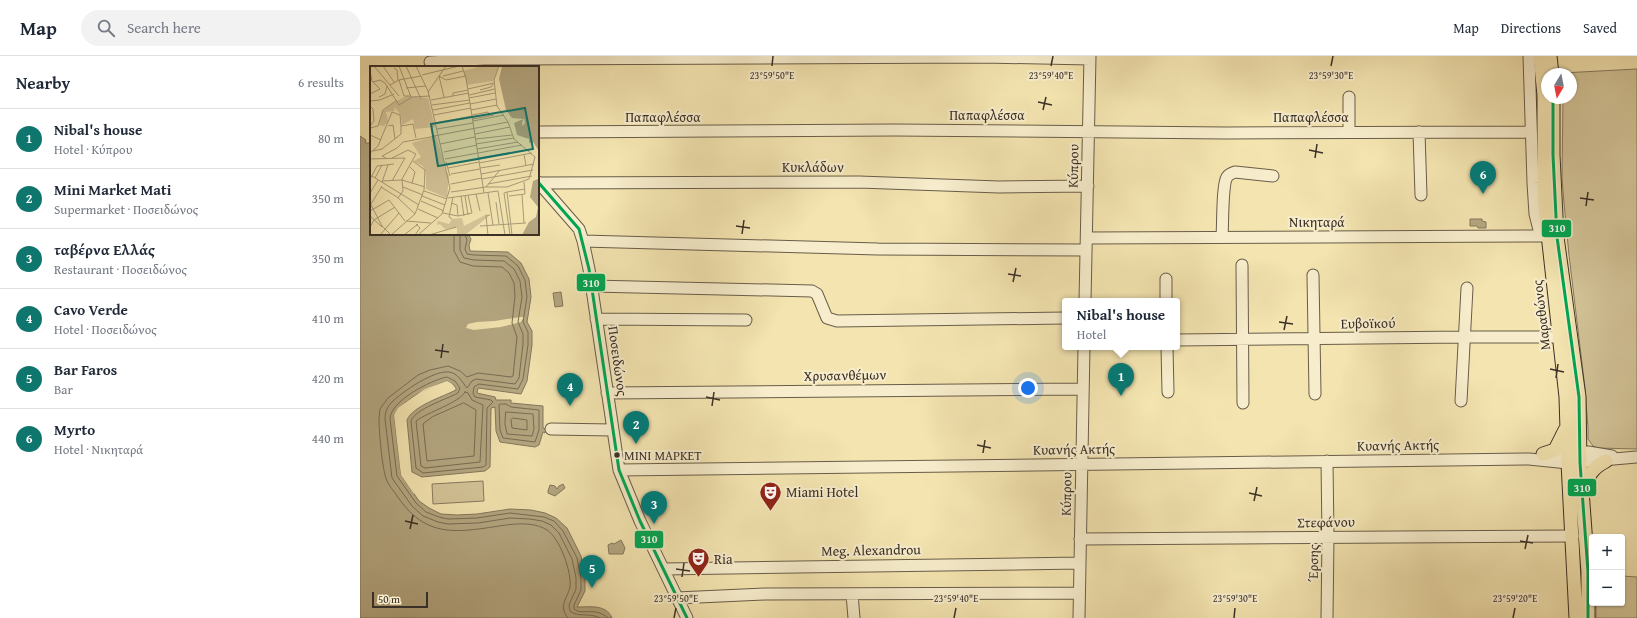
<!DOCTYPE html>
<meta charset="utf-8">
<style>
body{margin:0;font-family:"Gentium Book Plus",serif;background:#f2f2f3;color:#1f2937}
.controls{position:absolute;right:12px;bottom:12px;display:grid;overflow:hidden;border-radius:4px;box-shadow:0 1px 3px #0004}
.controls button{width:36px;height:36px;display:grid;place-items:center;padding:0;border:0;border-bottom:1px solid #e0e1e3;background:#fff;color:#1f2937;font:20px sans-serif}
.compass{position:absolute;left:1181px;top:12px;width:36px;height:36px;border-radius:50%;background:#fff;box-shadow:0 1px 3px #0004;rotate:190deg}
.scale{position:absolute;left:12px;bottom:10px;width:56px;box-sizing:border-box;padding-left:4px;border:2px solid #3b3027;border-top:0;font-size:11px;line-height:14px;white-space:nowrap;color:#3b3027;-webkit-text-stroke:3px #f7edcc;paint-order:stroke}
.you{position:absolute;left:668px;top:332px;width:14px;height:14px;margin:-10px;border:3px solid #fff;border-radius:50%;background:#1a73e8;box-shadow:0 0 0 6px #1a73e833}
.badge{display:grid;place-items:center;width:26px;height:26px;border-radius:50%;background:#0f766e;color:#fff;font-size:13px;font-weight:700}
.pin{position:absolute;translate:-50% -33px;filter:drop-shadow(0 1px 2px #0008)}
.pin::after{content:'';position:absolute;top:21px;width:14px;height:12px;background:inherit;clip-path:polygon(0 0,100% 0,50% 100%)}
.popup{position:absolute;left:702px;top:242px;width:118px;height:52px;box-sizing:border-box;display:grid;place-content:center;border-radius:4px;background:#fff;filter:drop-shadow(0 1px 3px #0005);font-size:13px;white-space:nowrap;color:#747a83}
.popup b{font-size:15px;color:#1f2937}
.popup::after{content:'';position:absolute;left:50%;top:100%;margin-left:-8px;border:8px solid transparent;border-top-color:#fff}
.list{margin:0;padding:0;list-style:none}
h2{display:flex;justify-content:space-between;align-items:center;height:52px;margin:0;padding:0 16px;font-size:17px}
h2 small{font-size:13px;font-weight:400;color:#747a83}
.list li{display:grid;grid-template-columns:26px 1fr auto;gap:12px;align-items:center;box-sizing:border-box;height:60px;padding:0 16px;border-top:1px solid #e0e1e3}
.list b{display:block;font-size:15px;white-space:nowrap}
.list p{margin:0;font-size:13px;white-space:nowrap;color:#747a83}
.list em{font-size:13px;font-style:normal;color:#747a83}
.icon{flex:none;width:22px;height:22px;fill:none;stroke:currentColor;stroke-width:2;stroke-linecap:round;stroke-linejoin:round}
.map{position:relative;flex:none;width:1277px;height:562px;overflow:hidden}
header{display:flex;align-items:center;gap:24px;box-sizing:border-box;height:56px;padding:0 20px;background:#fff;border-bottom:1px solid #e0e1e3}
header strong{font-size:19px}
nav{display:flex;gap:22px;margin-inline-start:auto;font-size:14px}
.search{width:280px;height:36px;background:#f2f2f3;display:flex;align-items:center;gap:10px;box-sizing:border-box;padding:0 14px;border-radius:22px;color:#747a83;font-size:15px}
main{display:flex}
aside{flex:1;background:#fff}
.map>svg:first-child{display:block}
.green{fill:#d4c599;stroke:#887a60}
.water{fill:#b4a781;stroke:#84775d}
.pier{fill:#f3e4b0}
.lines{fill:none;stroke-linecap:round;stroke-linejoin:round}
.shore{stroke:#786c54;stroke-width:1}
.minor-casing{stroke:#695d49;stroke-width:13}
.major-casing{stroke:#3b3027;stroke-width:15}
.minor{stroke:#f7edcc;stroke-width:11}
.major{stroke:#f3e4b0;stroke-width:13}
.bus-1-casing{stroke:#f7edcc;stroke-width:6}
.bus-1{stroke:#00a651;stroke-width:3}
.ticks{fill:none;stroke:#3b3027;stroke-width:1.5}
.bus-dot{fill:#3b3027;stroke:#f7edcc;stroke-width:1.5}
.labels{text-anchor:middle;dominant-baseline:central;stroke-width:4;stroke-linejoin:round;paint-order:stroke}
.bus-label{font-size:13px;fill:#3b3027;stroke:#f7edcc;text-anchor:start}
.street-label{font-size:14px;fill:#3b3027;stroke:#f7edcc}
.poi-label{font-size:14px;fill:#3b3027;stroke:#f7edcc;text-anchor:start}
.inset-road{fill:none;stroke:#a99c79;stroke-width:1}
.view{fill:#0f766e;fill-opacity:0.15;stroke:#0f766e;stroke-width:2}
.inset-edge{fill:none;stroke:#3b3027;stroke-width:2}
.ticks-label{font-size:10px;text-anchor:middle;fill:#3b3027;stroke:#f7edcc;stroke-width:4;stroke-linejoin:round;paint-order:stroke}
.line-badge{stroke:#f7edcc;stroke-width:1.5}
.badge-label{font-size:11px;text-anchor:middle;font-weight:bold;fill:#fff}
</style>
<header>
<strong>Map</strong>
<div class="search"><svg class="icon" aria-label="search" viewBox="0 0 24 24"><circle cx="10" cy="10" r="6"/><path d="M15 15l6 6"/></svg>Search here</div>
<nav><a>Map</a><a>Directions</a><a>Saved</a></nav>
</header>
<main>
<aside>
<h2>Nearby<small>6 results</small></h2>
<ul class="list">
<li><span class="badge">1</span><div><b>Nibal's house</b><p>Hotel · Κύπρου</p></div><em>80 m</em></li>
<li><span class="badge">2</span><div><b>Mini Market Mati</b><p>Supermarket · Ποσειδώνος</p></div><em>350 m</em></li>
<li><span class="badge">3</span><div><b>ταβέρνα Ελλάς</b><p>Restaurant · Ποσειδώνος</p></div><em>350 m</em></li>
<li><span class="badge">4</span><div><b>Cavo Verde</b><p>Hotel · Ποσειδώνος</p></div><em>410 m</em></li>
<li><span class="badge">5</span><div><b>Bar Faros</b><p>Bar</p></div><em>420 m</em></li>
<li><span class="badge">6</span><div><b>Myrto</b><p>Hotel · Νικηταρά</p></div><em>440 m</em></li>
</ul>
</aside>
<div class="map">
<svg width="1277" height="562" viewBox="0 0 1277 562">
<rect width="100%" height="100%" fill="#f3e4b0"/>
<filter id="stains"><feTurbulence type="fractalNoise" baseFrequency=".005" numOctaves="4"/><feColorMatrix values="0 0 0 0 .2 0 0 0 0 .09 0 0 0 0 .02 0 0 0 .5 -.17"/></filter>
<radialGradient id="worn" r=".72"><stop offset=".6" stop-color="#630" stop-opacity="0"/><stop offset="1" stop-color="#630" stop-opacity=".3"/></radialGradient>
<path class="green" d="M1277 13V393L1238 392 1233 390 1228 383V372L1225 332 1209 199 1204 147 1202 122 1203 42H1211V18H1202V17Z
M123 425 124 445 73 448 72 428Z
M1262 520 1277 521V562H1236V547H1262Z"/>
<path class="water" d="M0 80 6 84 5 87H11V178H108L111 183 109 189 110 195 148 196 161 207 169 223 171 241 167 266 172 275V289L167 325 161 338 118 332 117 337 135 341 136 344H151V347L183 350V372L186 373 185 377 183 376 179 389 175 391 140 386 136 375 135 351 131 352 130 411 125 415 62 421 52 416 47 364C53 350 82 341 96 334V332L93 328 87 325C68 332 46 341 34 359L41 419 59 445 69 452 81 458 97 459 117 458 150 453 171 454 185 457 196 462 207 472 221 500 225 521V535L217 551C230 551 246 548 252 562H0Z
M1110 163H1122V165L1126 166V172H1118L1117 170H1110Z
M201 236 203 250 195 251 193 237Z
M203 428 205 432 195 440 188 437V435L190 429 195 430 197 433 199 430Z
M261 484 265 492 263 498H249L248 489 252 487 254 488Z"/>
<path class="pier" d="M160 261H164L161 266 141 271 114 274 106 272 108 268 117 266 135 265Z
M87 325 93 328 87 327 66 334 40 354 36 359 43 418 54 434V438L41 419 34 359 38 352 65 333Z"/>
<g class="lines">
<path class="shore" d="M94 178V195L100 206 113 210 142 211 149 217 154 227 155 240 152 267 157 281 153 320 151 321 118 317 107 321 100 315 88 310 70 314 58 319 28 342 20 353 19 362C19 375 22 414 27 425 29 430 34 435 37 440 59 472 81 478 118 473 139 471 168 462 187 474 200 482 212 517 210 531 207 543 198 550 208 562
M100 178V194L104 202 114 204 144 205 154 213 160 225 162 241 158 266 163 278V288L159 322 155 328 116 323 112 325 107 332C102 326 98 317 89 316 74 314 42 336 32 346 27 351 25 356 25 363L32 422 52 450 63 460 78 466 88 468 118 467 150 462 170 463 182 465 191 469 199 477 212 503 216 522V533L209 549 210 555C218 562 230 556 240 562
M105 178 107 184 105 193 107 198 114 199 146 200 158 210 165 224 167 241 163 266 168 276V289L163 323 158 333 119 328 114 331 113 337 115 341 131 344 133 346 127 352 126 409 123 411 63 417 56 412 51 365C55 353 87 343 98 337L100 332 95 325 87 321C71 324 30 345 30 363L37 420 56 447 66 456 79 461 88 463 117 462 150 457 184 461 194 465 203 475 217 502 221 522V534L214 549V553C222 560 235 550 248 562
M105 336 108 337 112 344 123 349 120 406 65 412 61 410 56 365C68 356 99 347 105 336Z
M104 347 116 354 114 400 67 405 63 368 72 361Z
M141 348H146L151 351 179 354V374L175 386 143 382 140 374 139 349Z
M146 356 173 358 174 373 172 380 147 378 145 368Z
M153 362 167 364V374L152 372 151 364Z"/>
<defs>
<path id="minor" d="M1169 0 1173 127 1175 158 1179 174 1188 180
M70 6 124 3 625 1 730 3
M178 76 535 74 866 77 1171 76
M989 76V41
M1059 76 1061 139
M178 126 219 173 223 185 229 213 259 414 280 465 327 562
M179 127 499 126 639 131 728 130
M862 180C863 168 862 129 867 121 869 118 872 117 875 116L913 120
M727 182 1188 180
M223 185 518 193 726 194
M882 209 883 347
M953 219 955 338
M806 223V245
M232 230 452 235 457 238 467 262 477 265 705 262
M725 245 730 0
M236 263 386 264
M817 284 1105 281H1200
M807 291 808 336
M247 337 723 333
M1101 345 1107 232
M191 373 252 374
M1186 398 1228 396 1252 400
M967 405 968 481 967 562
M259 414 1169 403 1208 407 1277 401
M720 483 1213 480
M303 513 720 507
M492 538 494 562
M317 542 405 538 719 537
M719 562 724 291"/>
<path id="major" d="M1180 0 1184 39V142L1206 341 1208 407 1216 562
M1190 0 1192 18
M1193 42V99L1197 181 1219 341 1220 407 1228 516V562
M1183 398 1195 394 1205 374
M1223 433C1228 420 1233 411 1246 405"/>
</defs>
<use href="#minor" class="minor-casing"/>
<use href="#major" class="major-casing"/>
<use href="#minor" class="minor"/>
<use href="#major" class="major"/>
<defs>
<path id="bus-1" d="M1193 42V99L1197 181 1219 341 1220 407 1228 516V562
M178 126 219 173 229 213 259 414 280 465 327 562"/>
</defs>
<use href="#bus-1" class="bus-1-casing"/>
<use href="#bus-1" class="bus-1"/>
</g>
<path class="ticks" d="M412 10 413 0M691 10 693 0M971 10 973 0M678 46 692 49M683 54 686 41M949 94 963 97M955 102 957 88M1220 142 1234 144M1226 150 1228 136M376 170 390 172M382 178 384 164M648 218 661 220M653 226 656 212M919 266 933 268M924 274 927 260M75 294 89 296M81 302 83 288M1190 313 1204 316M1196 322 1198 308M346 341 360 344M352 350 354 336M617 389 631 392M623 397 625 384M889 437 902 440M894 445 897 431M45 465 58 468M50 473 53 459M1160 485 1173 487M1165 493 1168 479M316 513 330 515M322 521 324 507M314 562 316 552M594 562 596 552M874 562 875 552M1153 562 1155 552"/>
<defs>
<symbol id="theatre-pin" viewBox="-11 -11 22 30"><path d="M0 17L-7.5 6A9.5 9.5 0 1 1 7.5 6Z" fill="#8f2418" stroke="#f7edcc"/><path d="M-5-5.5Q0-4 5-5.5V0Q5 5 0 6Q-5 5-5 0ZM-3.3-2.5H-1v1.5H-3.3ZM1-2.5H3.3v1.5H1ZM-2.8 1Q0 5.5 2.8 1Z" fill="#fff"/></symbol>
</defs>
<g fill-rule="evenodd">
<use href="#theatre-pin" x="398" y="424" width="25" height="34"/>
<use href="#theatre-pin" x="326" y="490" width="25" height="34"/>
</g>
<circle class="bus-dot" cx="257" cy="399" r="3.5"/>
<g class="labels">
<g class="bus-label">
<text x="264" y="399">ΜΙΝΙ ΜΑΡΚΕΤ</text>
</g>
<g class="street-label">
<text x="627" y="59">Παπαφλέσσα</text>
<text x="303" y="61">Παπαφλέσσα</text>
<text x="951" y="61">Παπαφλέσσα</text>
<text transform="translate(713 110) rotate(-89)">Κύπρου</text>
<text x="453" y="111">Κυκλάδων</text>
<text x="957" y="166">Νικηταρά</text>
<text transform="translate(1181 259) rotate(-97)">Μαραθώνος</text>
<text transform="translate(1008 267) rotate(-1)">Ευβοϊκού</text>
<text transform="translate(258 305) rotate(82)">Ποσειδώνος</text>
<text transform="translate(485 319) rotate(-1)">Χρυσανθέμων</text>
<text transform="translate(1038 389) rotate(-1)">Κυανής Ακτής</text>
<text transform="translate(714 393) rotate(-1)">Κυανής Ακτής</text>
<text transform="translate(706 438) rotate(-89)">Κύπρου</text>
<text transform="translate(966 466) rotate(-1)">Στεφάνου</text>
<text transform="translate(511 494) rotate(-1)">Meg. Alexandrou</text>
<text transform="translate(953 507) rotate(-89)">Έρσης</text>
</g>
<g class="poi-label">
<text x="426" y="436">Miami Hotel</text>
<text x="354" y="503">Ria</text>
</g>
</g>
<g transform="translate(10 10)">
<rect width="169" height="169" fill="#f3e4b0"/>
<path d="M112 0H129L123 15 97 19 93 5ZM36 30 58 32 65 61 45 63 43 53 32 59 31 50 25 41 24 45 16 46 18 55 14 60 9 59 12 46 20 39ZM66 70 74 97 66 99 74 100 79 110 77 132 56 123V107L53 100 44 95 51 91 42 77ZM117 148 118 151 95 169H87V162L75 163 70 158 67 159 68 155 79 158 82 153 92 152 94 160Z" fill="#d4c599"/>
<path d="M132 0H169V85L163 76 159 77V73L147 69 144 57 153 53 152 60 155 57 154 53 142 52 136 44 129 13ZM169 104V169H152L159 156 166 151 168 141 160 131 163 115 168 113Z" fill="#b4a781"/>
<path class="inset-road" d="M4 0 29 30M13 0 24 16M29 0 41 31M36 0 51 33M46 0 58 25 80 122 72 148 48 169M92 0 96 12 114 127M24 2 27 4 28 14M52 9 89 0M69 10 76 14 96 10M69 10 74 31M73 10 93 5M29 14 34 30H41M3 16 10 14 15 17 29 39 42 31 60 30M20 19 29 14 51 10M36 22 56 20M98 23 124 17M110 24 121 21 123 18M58 26 76 0M0 28 10 23 2 15 1 9M99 29 125 23M83 30V27L98 24M9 31 15 28 17 20M99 32 125 27M61 34 99 27M0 35 10 34 24 28M100 38 126 33M62 39 100 34M0 40 3 43 4 55 0 60M63 44 100 37M101 44 127 39M64 49 101 42M102 49 118 46 119 50M103 53 124 49M103 55 134 49M65 57 102 50M18 60 23 59 25 73M0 62 8 60 13 44 27 34M67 63 103 57M105 68 140 61M0 69 11 74M64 70 138 56M106 73 142 69M70 78 105 71M106 78 144 72M107 83 148 76M3 85 12 83 31 68V60M74 86 107 79M0 87 8 80 22 46 30 49 31 60 43 58 46 72M154 88 156 100M16 92 12 90 27 82 33 76 66 70M22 92 38 84 46 88 32 113 33 125 28 132M109 92 157 84M0 93 35 92 22 115M75 93 152 79M76 96 80 110M109 97 162 87M40 101 45 106 42 117M78 102 109 96M110 102 130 99M81 108 110 103M111 108 164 98M2 110 49 139M5 112 12 99M0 113 7 100 24 98M112 113 163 104M12 115 32 114 55 121M12 116 18 99M81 118 112 112M118 118 162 110M11 121 27 131 45 148M33 121 53 129M116 121H137L159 113 165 91 144 73 138 56 127 40 124 14 129 0M54 125 77 133M81 126 116 121 130 104M137 126 134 127 140 169M0 127 8 114M118 127 123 159M106 128 110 145M152 129 154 157M52 130 75 139M91 130 94 150M95 130 98 149M139 130 155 128 154 116M78 132 128 125 135 169M51 135 74 145M126 136 129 158M0 137 12 160 21 169M81 137 87 139 88 150M1 138 12 120M48 143 68 152M0 145 19 134 35 155M73 147 88 150 102 147 98 129M0 150 12 161M82 153 79 151 83 131M36 155 61 157M110 160 156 157M0 161 4 154 25 141M10 169 29 147M21 169 45 148 54 124 55 104 43 95M34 169 48 158M45 169 50 162 46 158M59 169 86 161M118 169 116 150 120 149M142 169 137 126 155 123"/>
<path class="view" d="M155 42 163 83 68 100 61 58Z"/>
<rect width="169" height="169" class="inset-edge"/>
</g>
<g class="ticks-label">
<text x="412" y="23">23°59'50"E</text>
<text x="691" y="23">23°59'40"E</text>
<text x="971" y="23">23°59'30"E</text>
<text x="316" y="546">23°59'50"E</text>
<text x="596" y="546">23°59'40"E</text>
<text x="875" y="546">23°59'30"E</text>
<text x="1155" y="546">23°59'20"E</text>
</g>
<g class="line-badge">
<rect x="1181" y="163" width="31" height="19" rx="4" fill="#00a651"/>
<rect x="216" y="217" width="30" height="19" rx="4" fill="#00a651"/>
<rect x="1207" y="422" width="30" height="19" rx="4" fill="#00a651"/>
<rect x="274" y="474" width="30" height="19" rx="4" fill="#00a651"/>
</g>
<g class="badge-label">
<text x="1197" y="176">310</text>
<text x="231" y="231">310</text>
<text x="1222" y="436">310</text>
<text x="289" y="487">310</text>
</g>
<rect width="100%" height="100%" filter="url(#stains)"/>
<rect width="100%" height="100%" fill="url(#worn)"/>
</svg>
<div class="controls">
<button>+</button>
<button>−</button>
</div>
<svg class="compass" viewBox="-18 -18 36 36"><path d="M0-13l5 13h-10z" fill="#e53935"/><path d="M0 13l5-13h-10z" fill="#747a83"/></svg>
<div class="scale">50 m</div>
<div class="you"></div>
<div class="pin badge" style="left:761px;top:340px">1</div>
<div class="popup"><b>Nibal's house</b>Hotel</div>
<div class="pin badge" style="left:276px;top:388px">2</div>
<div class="pin badge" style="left:294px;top:468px">3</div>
<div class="pin badge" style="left:210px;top:350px">4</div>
<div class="pin badge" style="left:232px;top:532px">5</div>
<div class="pin badge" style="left:1123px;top:138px">6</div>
</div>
</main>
